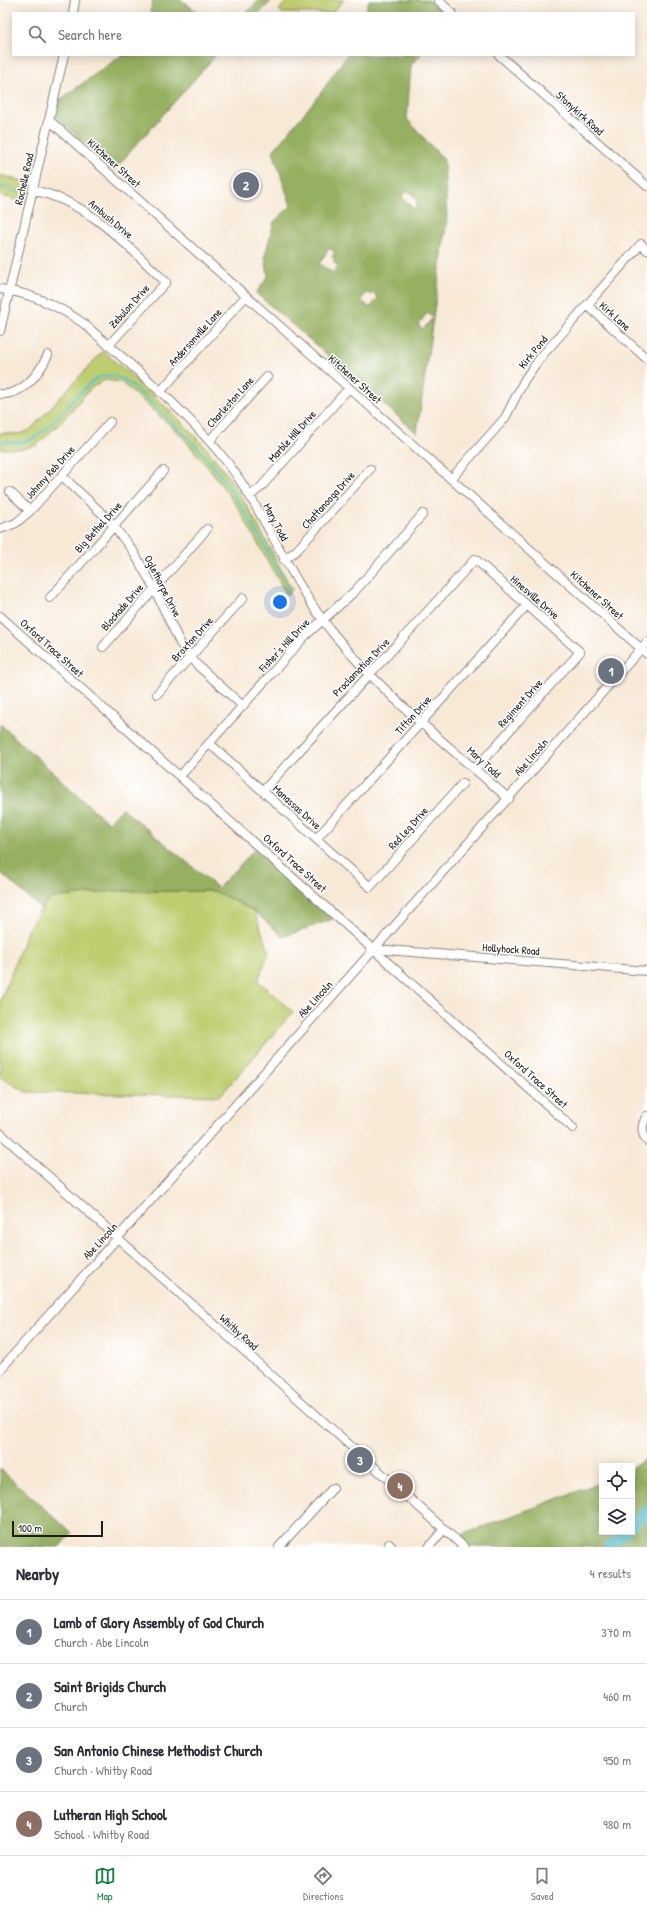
<!DOCTYPE html>
<meta charset="utf-8">
<style>
body{margin:0;font-family:"Patrick Hand",sans-serif;background:#f2f2f3;color:#2b2b33}
.controls{position:absolute;right:12px;bottom:12px;display:grid;overflow:hidden;border-radius:0px;box-shadow:0 2px 10px #0003}
.controls button{width:36px;height:36px;display:grid;place-items:center;padding:0;border:0;border-bottom:1px solid #e1e1e2;background:#fff;color:#2b2b33;font:20px sans-serif}
.scale{position:absolute;left:12px;bottom:10px;width:91px;box-sizing:border-box;padding-left:4px;border:2px solid #1c1c1c;border-top:0;font-size:11px;line-height:14px;white-space:nowrap;color:#1c1c1c;-webkit-text-stroke:3px #fff;paint-order:stroke}
.you{position:absolute;left:280px;top:602px;width:14px;height:14px;margin:-10px;border:3px solid #fff;border-radius:50%;background:#1a73e8;box-shadow:0 0 0 6px #1a73e833}
.badge{display:grid;place-items:center;width:26px;height:26px;border-radius:50%;background:#0b8043;color:#fff;font-size:13px;font-weight:700}
.pin{position:absolute;translate:-50% -50%;border:2px solid #fff;box-shadow:0 1px 4px #0006}
.list{margin:0;padding:0;list-style:none}
h2{display:flex;justify-content:space-between;align-items:center;height:52px;margin:0;padding:0 16px;font-size:17px}
h2 small{font-size:13px;font-weight:400;color:#7c7c81}
.list li{display:grid;grid-template-columns:26px 1fr auto;gap:12px;align-items:center;box-sizing:border-box;height:64px;padding:0 16px;border-top:1px solid #e1e1e2}
.list b{display:block;font-size:15px;white-space:nowrap}
.list p{margin:0;font-size:13px;white-space:nowrap;color:#7c7c81}
.list em{font-size:13px;font-style:normal;color:#7c7c81}
.icon{flex:none;width:22px;height:22px;fill:none;stroke:currentColor;stroke-width:2;stroke-linecap:round;stroke-linejoin:round}
.map{position:relative;flex:none;width:647px;height:1547px;overflow:hidden}
.search{position:absolute;background:#fff;box-shadow:0 2px 10px #0003;left:12px;right:12px;top:12px;height:44px;display:flex;align-items:center;gap:10px;box-sizing:border-box;padding:0 14px;border-radius:0px;color:#7c7c81;font-size:15px}
.sheet{height:308px;background:#fff}
nav{display:flex;justify-content:space-around;align-items:center;box-sizing:border-box;height:56px;border-top:1px solid #e1e1e2;background:#fff;font-size:11px;color:#7c7c81}
nav a{display:grid;justify-items:center;gap:2px}
nav .on{color:#0b8043}
.map>svg:first-child{display:block}
.green{fill:#becd6f;stroke:#6d7446}
.forest{fill:#96b062;stroke:#59663f;fill-rule:evenodd}
.lines{fill:none;stroke-linecap:round;stroke-linejoin:round}
.stream{stroke:#54c1cc;stroke-width:2}
.river{stroke:#54c1cc;stroke-width:11}
.minor-casing{stroke:#8a827a;stroke-width:10}
.minor{stroke:#fff;stroke-width:8}
.labels{text-anchor:middle;dominant-baseline:central;stroke-width:3;stroke-linejoin:round;paint-order:stroke}
.street-label{font-size:11px;fill:#1c1c1c;stroke:#fff}
</style>
<div class="map">
<svg width="647" height="1547" viewBox="0 0 647 1547">
<rect width="100%" height="100%" fill="#fff"/>
<filter id="ink" filterUnits="userSpaceOnUse"><feTurbulence type="fractalNoise" baseFrequency=".025" numOctaves="2"/><feDisplacementMap in="SourceGraphic" scale="8" xChannelSelector="R" yChannelSelector="G"/><feConvolveMatrix kernelMatrix="1 2 1 2 8 2 1 2 1" color-interpolation-filters="sRGB"/></filter>
<filter id="wash" filterUnits="userSpaceOnUse"><feTurbulence type="fractalNoise" baseFrequency=".012" numOctaves="4" result="noise"/><feDisplacementMap in="SourceGraphic" scale="16" xChannelSelector="R" yChannelSelector="G"/><feGaussianBlur stdDeviation="0.9" result="paint"/><feColorMatrix in="noise" values="0 0 0 0 0 0 0 0 0 0 0 0 0 0 0 0 0 1.4 0 .05"/><feComposite in="paint" operator="in"/></filter>
<g filter="url(#wash)">
<rect width="100%" height="100%" fill="#f8e9d7"/>
<path class="green" d="M288 0H344L332 13H282L279 10Z
M0 175 30 183 25 203 0 195Z
M103 351C136 380 169 408 199 440 239 483 264 538 292 590L287 595 238 508 213 473 180 434 121 382 105 380 91 388 62 421 37 445 22 449H0V433L19 434 30 430Z
M115 891H214L254 911 269 951 258 981 293 1012 220 1096 26 1092 0 1077V1002L28 929 41 909 52 898Z"/>
<path class="forest" d="M153 0H182L198 13H150Z
M260 0H272L260 13H245Z
M369 0H429L444 13H365Z
M122 55H216L114 170 55 116 58 101Z
M347 55H421L411 65 407 119 444 160 447 218 417 433 256 293 268 277 265 256 274 222 291 206 273 151 320 94ZM408 191 417 199 415 201 418 204 414 209 402 197ZM329 248 335 252 332 257 335 259 333 262 338 265 333 273 319 264ZM367 292 371 295 373 293 378 298 370 308 361 300ZM427 313 433 318 423 329 418 325Z
M0 724 108 823 122 808 218 888 255 849 333 919 283 937 254 911 214 891H115L52 898 41 909 0 872Z
M647 1458V1547H466L464 1534 602 1482V1532H632V1468Z
M0 1469 72 1533 59 1547H0Z"/>
<g class="lines">
<path class="stream" d="M0 186 19 192
M0 442C8 442 19 444 27 441 51 433 73 394 96 379 116 367 135 388 148 400 170 420 191 439 210 462 241 500 264 546 288 588"/>
<path class="river" d="M632 1525 647 1511
M609 1547 625 1532"/>
</g>
</g>
<g filter="url(#ink)">
<g class="lines">
<defs>
<path id="minor" d="M438 0 452 13
M73 13 75 0
M499 55 647 186
M49 120 647 654
M33 190C89 202 125 244 166 282L109 345
M0 289C31 293 57 305 83 323 132 366 186 410 227 462 267 515 289 579 332 632 383 695 449 746 509 799
M587 305 647 359
M0 331 64 55
M160 392 246 296
M0 394C22 396 39 374 48 355
M209 441 267 377
M62 476 109 520 133 551 154 588 180 643 196 664 243 706
M451 479 505 418 525 379 540 358 641 244 647 250
M10 492 30 511
M250 496 261 487 349 388
M0 529 16 523 30 511 110 422
M284 560 297 550 370 469
M50 598 163 471
M0 616 573 1128
M103 647 207 529
M157 694 243 598
M209 743 370 887 463 783
M180 776 306 635 355 591 423 514
M263 791C333 713 405 637 475 559L580 652 475 769
M316 839 527 605
M375 949 647 971
M647 1116C641 1125 641 1133 647 1141
M0 1133 464 1547
M0 1370 647 642
M389 1544 392 1547
M279 1547 333 1488
M429 1547 444 1529"/>
</defs>
<use href="#minor" class="minor-casing"/>
<use href="#minor" class="minor"/>
</g>
</g>
<g class="labels">
<g class="street-label">
<text transform="translate(580 113) rotate(42)">Stonykirk Road</text>
<text transform="translate(114 163) rotate(42)">Kitchener Street</text>
<text transform="translate(24 179) rotate(-77)">Rochelle Road</text>
<text transform="translate(111 219) rotate(40)">Ambush Drive</text>
<text transform="translate(129 306) rotate(-48)">Zebulon Drive</text>
<text transform="translate(615 316) rotate(42)">Kirk Lane</text>
<text transform="translate(195 337) rotate(-48)">Andersonville Lane</text>
<text transform="translate(533 352) rotate(-51)">Kirk Pond</text>
<text transform="translate(355 379) rotate(42)">Kitchener Street</text>
<text transform="translate(230 402) rotate(-48)">Charleston Lane</text>
<text transform="translate(292 436) rotate(-48)">Marble Hill Drive</text>
<text transform="translate(50 472) rotate(-48)">Johnny Reb Drive</text>
<text transform="translate(328 500) rotate(-48)">Chattanooga Drive</text>
<text transform="translate(276 522) rotate(62)">Mary Todd</text>
<text transform="translate(98 527) rotate(-48)">Big Bethel Drive</text>
<text transform="translate(163 586) rotate(63)">Oglethorpe Drive</text>
<text transform="translate(597 595) rotate(42)">Kitchener Street</text>
<text transform="translate(535 597) rotate(41)">Hinesville Drive</text>
<text transform="translate(122 607) rotate(-49)">Blockade Drive</text>
<text transform="translate(192 639) rotate(-48)">Broxton Drive</text>
<text transform="translate(284 645) rotate(-47)">Fisher's Hill Drive</text>
<text transform="translate(52 648) rotate(42)">Oxford Trace Street</text>
<text transform="translate(361 667) rotate(-46)">Proclamation Drive</text>
<text transform="translate(520 703) rotate(-48)">Regiment Drive</text>
<text transform="translate(413 715) rotate(-48)">Tifton Drive</text>
<text transform="translate(531 757) rotate(-49)">Abe Lincoln</text>
<text transform="translate(484 762) rotate(42)">Mary Todd</text>
<text transform="translate(297 807) rotate(42)">Manassas Drive</text>
<text transform="translate(408 828) rotate(-48)">Red Leg Drive</text>
<text transform="translate(295 863) rotate(42)">Oxford Trace Street</text>
<text transform="translate(511 949) rotate(4)">Hollyhock Road</text>
<text transform="translate(315 999) rotate(-48)">Abe Lincoln</text>
<text transform="translate(536 1079) rotate(42)">Oxford Trace Street</text>
<text transform="translate(100 1241) rotate(-48)">Abe Lincoln</text>
<text transform="translate(239 1332) rotate(42)">Whitby Road</text>
</g>
</g>
</svg>
<div class="controls">
<button><svg class="icon" aria-label="locate" viewBox="0 0 24 24"><circle cx="12" cy="12" r="6"/><path d="M12 2v4M12 18v4M2 12h4M18 12h4"/></svg></button>
<button><svg class="icon" aria-label="layers" viewBox="0 0 24 24"><path d="M12 4l9 5-9 5-9-5zM3 14l9 5 9-5"/></svg></button>
</div>
<div class="scale">100 m</div>
<div class="you"></div>
<div class="pin badge" style="left:611px;top:671px;background:#6b7280">1</div>
<div class="pin badge" style="left:246px;top:185px;background:#6b7280">2</div>
<div class="pin badge" style="left:360px;top:1460px;background:#6b7280">3</div>
<div class="pin badge" style="left:400px;top:1486px;background:#8d6e63">4</div>
<div class="search"><svg class="icon" aria-label="search" viewBox="0 0 24 24"><circle cx="10" cy="10" r="6"/><path d="M15 15l6 6"/></svg>Search here</div>
</div>
<section class="sheet">
<h2>Nearby<small>4 results</small></h2>
<ul class="list">
<li><span class="badge" style="background:#6b7280">1</span><div><b>Lamb of Glory Assembly of God Church</b><p>Church · Abe Lincoln</p></div><em>370 m</em></li>
<li><span class="badge" style="background:#6b7280">2</span><div><b>Saint Brigids Church</b><p>Church</p></div><em>460 m</em></li>
<li><span class="badge" style="background:#6b7280">3</span><div><b>San Antonio Chinese Methodist Church</b><p>Church · Whitby Road</p></div><em>950 m</em></li>
<li><span class="badge" style="background:#8d6e63">4</span><div><b>Lutheran High School</b><p>School · Whitby Road</p></div><em>980 m</em></li>
</ul>
</section>
<nav>
<a class="on"><svg class="icon" aria-label="map" viewBox="0 0 24 24"><path d="M3 6l6-2 6 2 6-2v14l-6 2-6-2-6 2zM9 4v14M15 6v14"/></svg>Map</a>
<a><svg class="icon" aria-label="directions" viewBox="0 0 24 24"><path d="M12 3l9 9-9 9-9-9zM9 14v-3h6M13 9l2 2-2 2"/></svg>Directions</a>
<a><svg class="icon" aria-label="saved" viewBox="0 0 24 24"><path d="M7 4h10v16l-5-4-5 4z"/></svg>Saved</a>
</nav>
